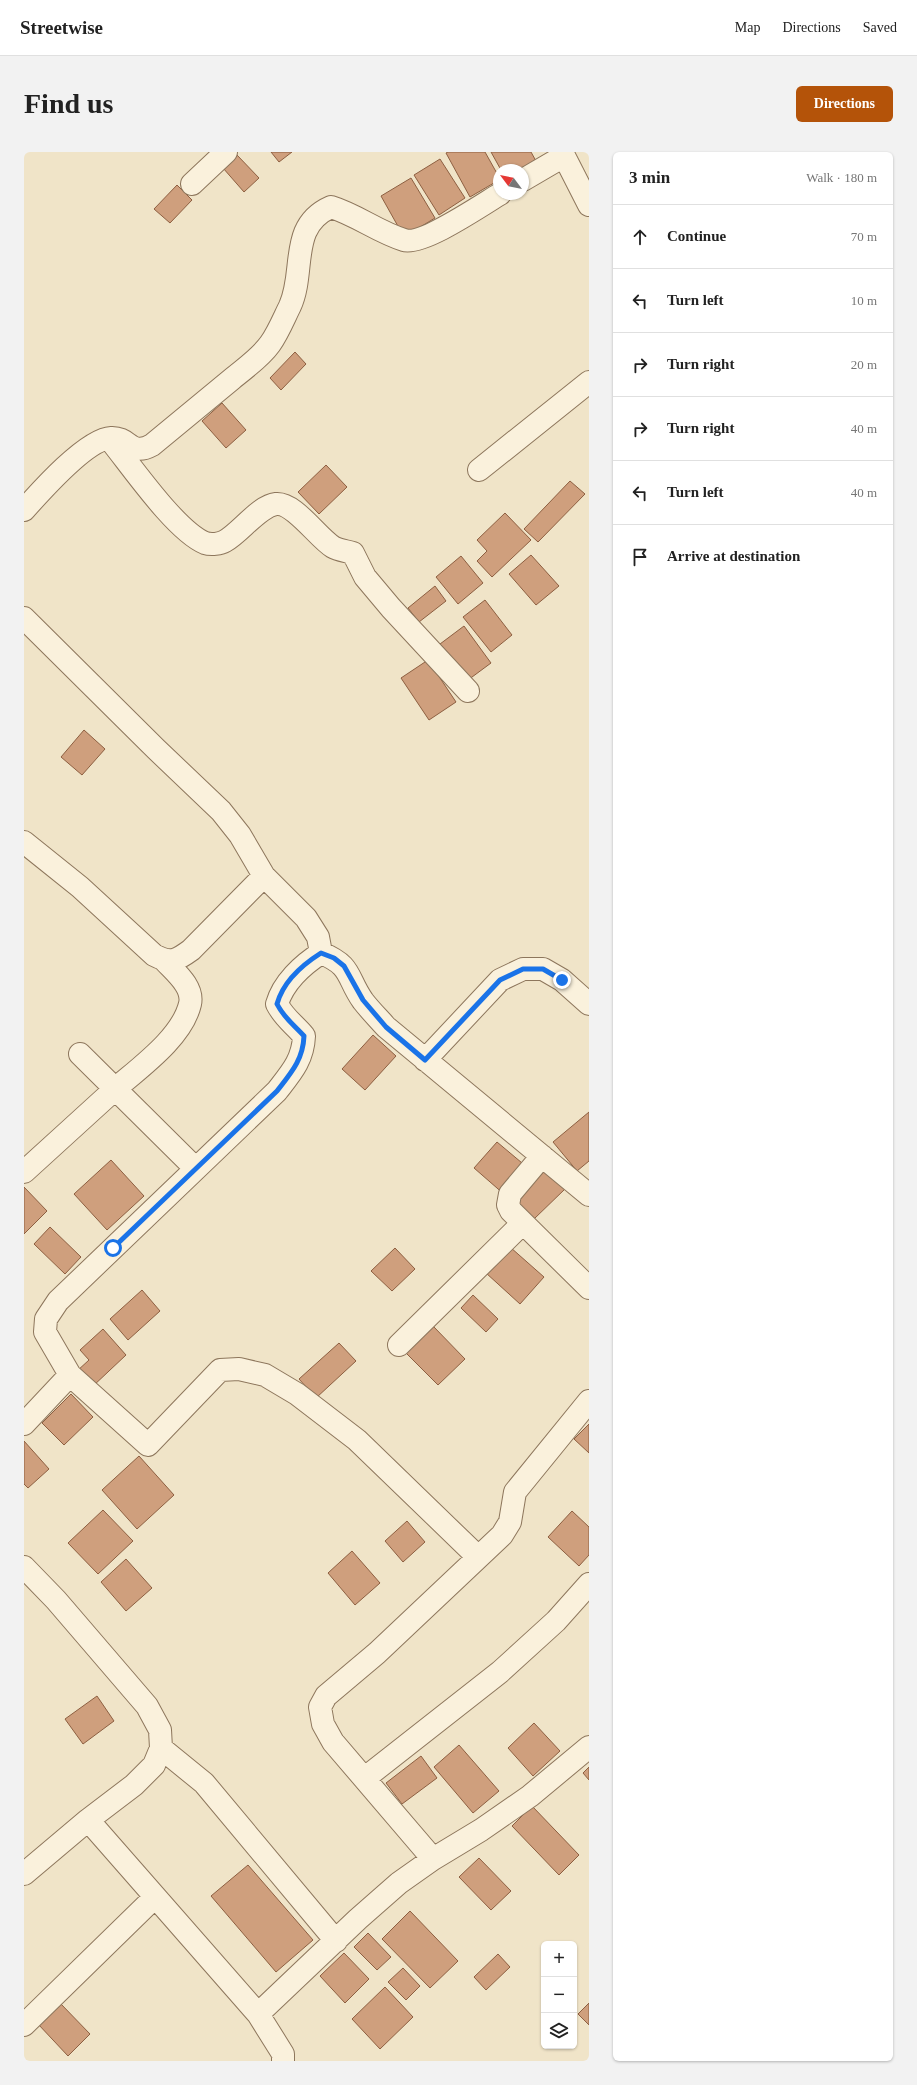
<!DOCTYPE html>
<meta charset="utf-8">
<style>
body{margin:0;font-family:"Times New Roman",serif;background:#f2f2f2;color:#222}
.controls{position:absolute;right:12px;bottom:12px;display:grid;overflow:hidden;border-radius:6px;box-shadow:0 1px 3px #0004}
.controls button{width:36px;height:36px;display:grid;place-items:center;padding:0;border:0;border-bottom:1px solid #e0e0e0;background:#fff;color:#222;font:20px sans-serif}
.compass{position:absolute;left:469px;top:12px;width:36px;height:36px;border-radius:50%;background:#fff;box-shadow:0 1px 3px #0004;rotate:302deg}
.stop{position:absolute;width:12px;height:12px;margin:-9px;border:3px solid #1a73e8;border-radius:50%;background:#fff}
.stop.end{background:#1a73e8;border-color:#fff;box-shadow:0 1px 4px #0008}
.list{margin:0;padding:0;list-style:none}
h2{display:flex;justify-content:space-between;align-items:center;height:52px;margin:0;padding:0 16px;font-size:17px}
h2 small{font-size:13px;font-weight:400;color:#767676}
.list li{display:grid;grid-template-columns:26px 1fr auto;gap:12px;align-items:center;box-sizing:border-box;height:64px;padding:0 16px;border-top:1px solid #e0e0e0}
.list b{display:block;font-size:15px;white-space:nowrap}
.list em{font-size:13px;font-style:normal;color:#767676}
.icon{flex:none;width:22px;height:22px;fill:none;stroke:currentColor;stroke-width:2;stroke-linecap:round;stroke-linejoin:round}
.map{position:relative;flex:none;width:565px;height:1909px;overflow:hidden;border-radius:6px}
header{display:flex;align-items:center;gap:24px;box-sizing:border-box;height:56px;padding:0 20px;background:#fff;border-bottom:1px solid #e0e0e0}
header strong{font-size:19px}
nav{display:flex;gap:22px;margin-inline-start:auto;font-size:14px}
.intro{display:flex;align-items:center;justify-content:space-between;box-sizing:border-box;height:96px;padding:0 24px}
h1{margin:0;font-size:28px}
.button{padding:10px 18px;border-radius:6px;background:#b45309;color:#fff;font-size:14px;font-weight:700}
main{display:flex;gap:24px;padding:0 24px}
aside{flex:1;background:#fff;border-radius:6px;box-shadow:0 1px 3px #0004}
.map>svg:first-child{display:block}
.building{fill:#cf9f7d;stroke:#8d5f41}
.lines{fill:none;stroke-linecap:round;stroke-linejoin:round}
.minor-casing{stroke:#8d765c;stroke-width:24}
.minor{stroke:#faf1dc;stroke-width:22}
.route{stroke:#1a73e8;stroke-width:5}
</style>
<header>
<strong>Streetwise</strong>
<nav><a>Map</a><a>Directions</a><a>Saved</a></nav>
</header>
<div class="intro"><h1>Find us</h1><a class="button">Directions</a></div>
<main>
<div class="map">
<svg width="565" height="1909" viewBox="0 0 565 1909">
<rect width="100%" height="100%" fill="#f0e4c8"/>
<path class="building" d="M247 0H268L255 10Z
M424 0H461L475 25V28L446 45 422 1Z
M467 0H507L512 9 497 18H477Z
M213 3 235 26 220 40 199 16Z
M416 7 441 46 415 63 390 23Z
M387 26 411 66 380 85 357 44Z
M153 33 168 48 146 71 130 57Z
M271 200 282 212 257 238 246 226Z
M198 251 222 278 202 296 178 269Z
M302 313 323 335 295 362 274 340Z
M546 329 561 342 514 390 500 377Z
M481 361 507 388 468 425 453 409 463 399 453 388Z
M507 403 535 434 512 453 485 422Z
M437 404 459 431 434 452 412 425Z
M411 434 422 449 395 470 384 456Z
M461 448 488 483 467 500 439 465Z
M440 474 467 511 444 528 416 492Z
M404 508 432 550 405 568 377 526Z
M60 578 81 597 58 623 37 605Z
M349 883 372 904 341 938 318 917Z
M565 960V1009L553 1019 529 990Z
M473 990 504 1016 481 1043 450 1016Z
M87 1008 120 1044 83 1078 50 1042Z
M522 1018 541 1037 510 1067 491 1047Z
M0 1035 23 1059 0 1082Z
M26 1075 57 1105 41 1122 10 1092Z
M486 1095 520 1125 496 1152 462 1121Z
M371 1096 391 1117 368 1139 347 1119Z
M118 1138 136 1159 104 1188 86 1167Z
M449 1143 474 1167 462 1180 437 1156Z
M409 1174 441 1207 414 1233 382 1201Z
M79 1177 102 1203 68 1235 53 1219 65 1208 56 1198Z
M315 1191 332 1209 292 1246 275 1227Z
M47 1242 69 1265 40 1293 18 1271Z
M565 1272V1301L550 1287Z
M0 1289 25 1317 4 1336 0 1332Z
M115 1304 150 1343 113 1377 78 1338Z
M79 1358 109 1389 74 1422 44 1391Z
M548 1359 565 1375V1403L555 1414 524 1385Z
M383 1369 401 1390 379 1410 361 1389Z
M328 1399 356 1431 331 1453 304 1421Z
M102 1407 128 1436 102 1459 77 1430Z
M73 1544 90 1569 59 1592 41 1567Z
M510 1571 536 1599 509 1624 484 1596Z
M435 1593 475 1639 449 1661 410 1615Z
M397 1604 413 1626 378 1652 362 1631Z
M565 1615V1628L559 1621Z
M508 1654 555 1703 535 1723 488 1674Z
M455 1706 487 1739 467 1758 435 1725Z
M224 1713 289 1788 252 1820 187 1744Z
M386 1759 434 1809 406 1836 358 1787Z
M344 1781 367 1805 353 1818 330 1795Z
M320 1801 345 1827 321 1851 296 1824Z
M474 1802 486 1815 462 1838 450 1825Z
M379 1816 396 1834 382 1848 364 1830Z
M361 1835 389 1865 356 1897 328 1867Z
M36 1851 66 1882 44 1904 14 1872Z
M565 1851V1873L554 1862Z"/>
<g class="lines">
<defs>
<path id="minor" d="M538 0 565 53
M499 28 540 4
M168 32 202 0
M87 289C108 315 152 379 181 391 187 393 196 392 201 389 216 381 235 354 252 352 270 350 293 385 309 395 314 398 322 399 329 401L341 425 367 456 444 539
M455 318 565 230
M0 358C16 340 63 287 87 286 106 285 106 305 128 293 155 271 181 249 208 227 221 216 236 206 246 192 254 181 260 166 266 154 282 119 264 74 307 55 333 63 354 80 380 88 398 94 459 52 476 42
M0 466 132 597 197 659 216 683 240 724 282 766 294 785 297 801
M0 690 56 735 130 803C147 812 152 809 167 798L240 724
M56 902 171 1016
M401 908 476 828 499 817H519L538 828 565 852
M518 1004 486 1042 484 1053 487 1059 565 1136
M0 1020C30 993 60 965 90 938 115 916 158 886 166 852 170 835 151 820 141 809
M375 1193 499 1071
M46 1223 21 1180 22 1167 34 1149 253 939C267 921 279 908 280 884 270 872 260 866 253 852 259 831 278 813 297 801 329 814 322 825 339 849 346 858 354 866 362 875L565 1043
M0 1272 46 1223 124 1293 196 1218 215 1217 241 1223 273 1242 333 1288 454 1405
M0 1415 32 1448 123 1554 136 1578 137 1596 130 1613 110 1633 64 1668
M137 1596 180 1631 312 1789
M341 1626 476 1520 532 1469 565 1432
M409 1707 309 1590 299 1572 296 1555 302 1544 353 1501 478 1383 486 1370 491 1340 565 1249
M0 1722 64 1668 234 1862 334 1767 375 1731 409 1707 457 1678 506 1644 565 1595
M234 1862 259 1902V1909
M0 1873 131 1745"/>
</defs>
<use href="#minor" class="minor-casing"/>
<use href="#minor" class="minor"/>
</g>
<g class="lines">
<path class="route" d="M89 1096 253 939C267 921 279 908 280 884 270 873 260 866 253 852 259 830 278 813 297 801L310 806 320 814 339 848 362 875 401 908 476 828 499 817H519L538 828"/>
</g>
</svg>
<div class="controls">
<button>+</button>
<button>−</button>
<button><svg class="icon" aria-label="layers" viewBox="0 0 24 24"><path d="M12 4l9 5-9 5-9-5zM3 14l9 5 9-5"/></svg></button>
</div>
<svg class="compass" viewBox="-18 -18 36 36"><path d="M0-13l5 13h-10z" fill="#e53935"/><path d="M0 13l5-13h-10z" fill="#767676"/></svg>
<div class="stop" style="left:89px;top:1096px"></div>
<div class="stop end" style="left:538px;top:828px"></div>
</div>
<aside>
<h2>3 min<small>Walk · 180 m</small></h2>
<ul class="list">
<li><svg class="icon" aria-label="ahead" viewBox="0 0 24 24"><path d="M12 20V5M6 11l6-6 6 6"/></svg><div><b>Continue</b></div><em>70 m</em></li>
<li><svg class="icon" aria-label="left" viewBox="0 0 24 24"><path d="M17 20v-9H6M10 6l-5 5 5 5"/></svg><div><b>Turn left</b></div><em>10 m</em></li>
<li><svg class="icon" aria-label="right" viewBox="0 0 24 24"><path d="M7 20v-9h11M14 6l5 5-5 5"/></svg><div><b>Turn right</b></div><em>20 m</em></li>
<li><svg class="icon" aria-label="right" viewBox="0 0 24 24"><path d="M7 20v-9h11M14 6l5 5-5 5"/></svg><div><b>Turn right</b></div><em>40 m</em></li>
<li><svg class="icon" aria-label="left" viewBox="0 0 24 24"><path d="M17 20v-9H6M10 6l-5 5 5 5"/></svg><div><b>Turn left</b></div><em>40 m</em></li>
<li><svg class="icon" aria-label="arrive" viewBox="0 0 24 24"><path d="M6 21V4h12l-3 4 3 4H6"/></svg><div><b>Arrive at destination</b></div></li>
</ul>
</aside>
</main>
